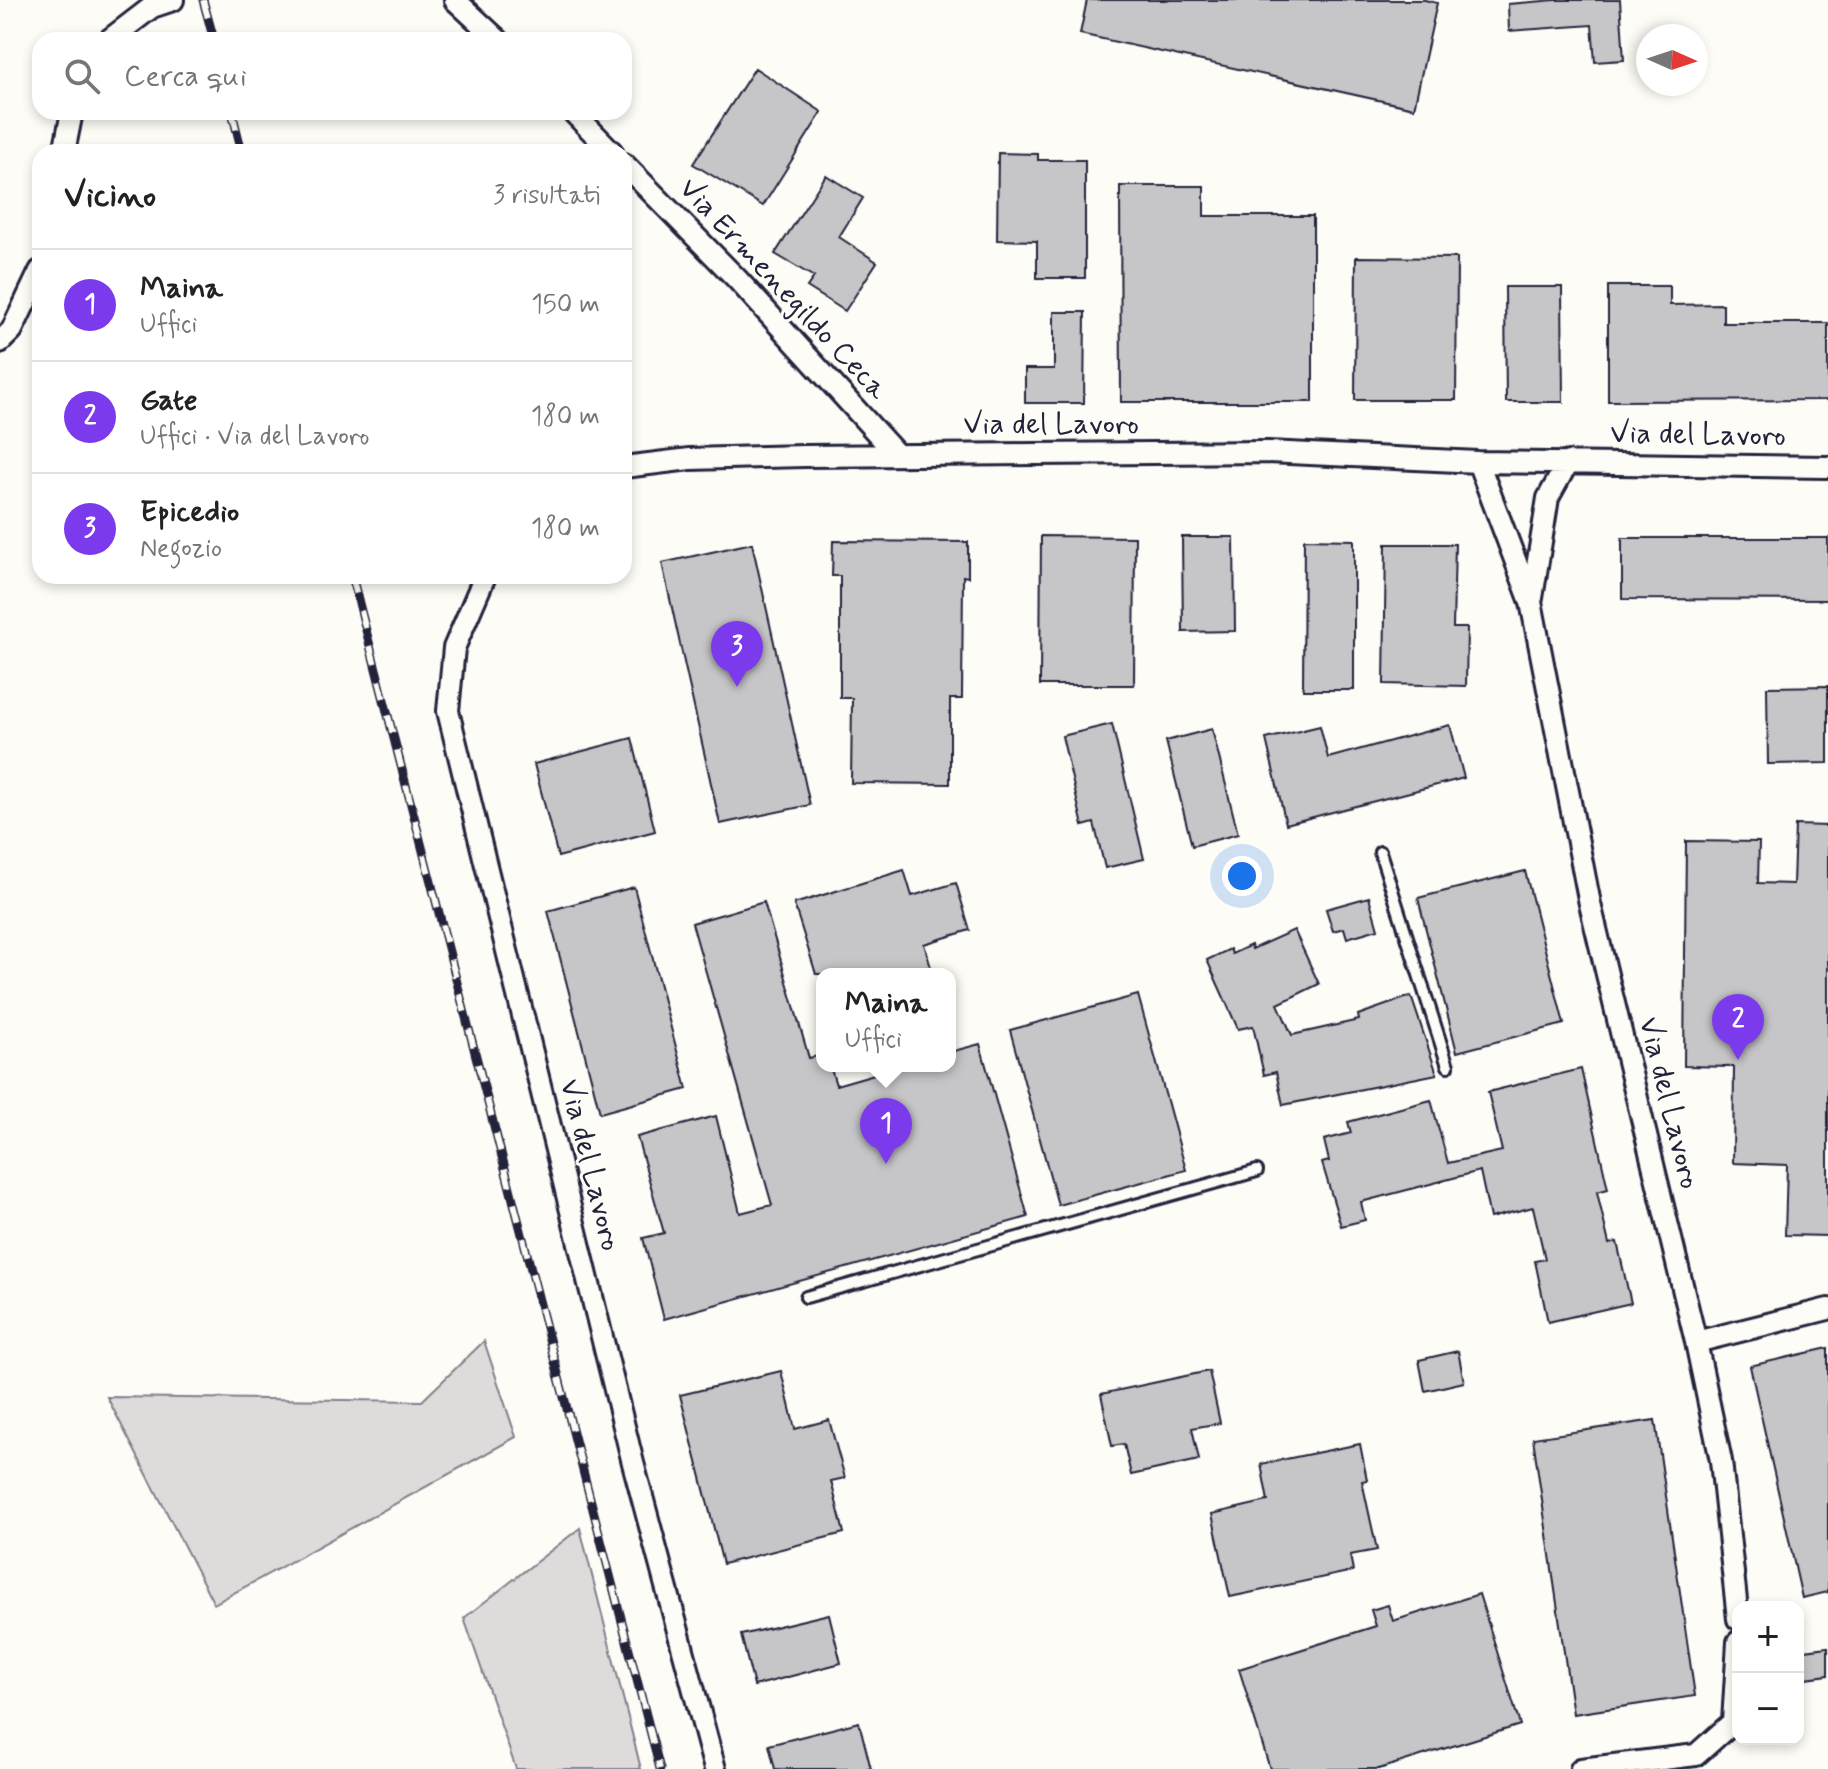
<!DOCTYPE html>
<html lang="it">
<meta charset="utf-8">
<style>
body{margin:0;font-family:Mynerve,sans-serif;background:#f6f6f6;color:#222}
.controls{position:absolute;right:24px;bottom:24px;display:grid;overflow:hidden;border-radius:16px;box-shadow:0 4px 12px #0003}
.controls button{width:72px;height:72px;display:grid;place-items:center;padding:0;border:0;border-bottom:2px solid #e0e0e0;background:#fff;color:#222;font:40px sans-serif}
.compass{position:absolute;left:1636px;top:24px;width:72px;height:72px;border-radius:50%;background:#fff;box-shadow:0 4px 12px #0003;rotate:93deg}
.you{position:absolute;left:1242px;top:876px;width:28px;height:28px;margin:-20px;border:6px solid #fff;border-radius:50%;background:#1a73e8;box-shadow:0 0 0 12px #1a73e833}
.badge{display:grid;place-items:center;width:52px;height:52px;border-radius:50%;background:#7c3aed;color:#fff;font-size:26px;font-weight:700}
.pin{position:absolute;translate:-50% -66px;filter:drop-shadow(0 2px 4px #0008)}
.pin::after{content:'';position:absolute;top:42px;width:28px;height:24px;background:inherit;clip-path:polygon(0 0,100% 0,50% 100%)}
.popup{position:absolute;left:816px;top:968px;width:140px;height:104px;box-sizing:border-box;display:grid;place-content:center;border-radius:16px;background:#fff;filter:drop-shadow(0 2px 6px #0005);font-size:26px;white-space:nowrap;color:#767676}
.popup b{font-size:30px;color:#222}
.popup::after{content:'';position:absolute;left:50%;top:100%;margin-left:-16px;border:16px solid transparent;border-top-color:#fff}
.list{margin:0;padding:0;list-style:none}
h2{display:flex;justify-content:space-between;align-items:center;height:104px;margin:0;padding:0 32px;font-size:34px}
h2 small{font-size:26px;font-weight:400;color:#767676}
.list li{display:grid;grid-template-columns:52px 1fr auto;gap:24px;align-items:center;box-sizing:border-box;height:112px;padding:0 32px;border-top:2px solid #e0e0e0}
.list b{display:block;font-size:30px;white-space:nowrap}
.list p{margin:0;font-size:26px;white-space:nowrap;color:#767676}
.list em{font-size:26px;font-style:normal;color:#767676}
.icon{flex:none;width:44px;height:44px;fill:none;stroke:currentColor;stroke-width:2;stroke-linecap:round;stroke-linejoin:round}
.map{position:relative;flex:none;width:1828px;height:1769px;overflow:hidden}
.search{position:absolute;background:#fff;box-shadow:0 4px 12px #0003;left:32px;top:32px;width:600px;height:88px;display:flex;align-items:center;gap:20px;box-sizing:border-box;padding:0 28px;border-radius:24px;color:#767676;font-size:30px}
.panel{position:absolute;background:#fff;box-shadow:0 4px 12px #0003;left:32px;top:144px;width:600px;height:440px;border-radius:24px}
.map>svg:first-child{display:block}
.green{fill:#dddcdb;stroke:#807f8b;stroke-width:2}
.building{fill:#c6c6c8;stroke:#22223b;stroke-width:2}
.lines{fill:none;stroke-linecap:round;stroke-linejoin:round}
.service-casing{stroke:#22223b;stroke-width:16}
.minor-casing{stroke:#22223b;stroke-width:26}
.service{stroke:#fdfcf7;stroke-width:10}
.minor{stroke:#fdfcf7;stroke-width:20}
.rail-casing{stroke:#22223b;stroke-width:9}
.rail{stroke:#fdfcf7;stroke-width:6;stroke-dasharray:18;stroke-linecap:butt}
.labels{text-anchor:middle;dominant-baseline:central;stroke-width:6;stroke-linejoin:round;paint-order:stroke}
.street-label{font-size:30px;fill:#22223b;stroke:#fdfcf7}
</style>
<div class="map">
<svg width="1828" height="1769" viewBox="0 0 1828 1769">
<rect width="100%" height="100%" fill="#fdfcf7"/>
<filter id="ink" filterUnits="userSpaceOnUse"><feTurbulence type="fractalNoise" baseFrequency=".0125" numOctaves="2"/><feDisplacementMap in="SourceGraphic" scale="16" xChannelSelector="R" yChannelSelector="G"/><feConvolveMatrix kernelMatrix="1 2 1 2 8 2 1 2 1" color-interpolation-filters="sRGB"/></filter>
<g filter="url(#ink)">
<path class="green" d="M484 1341 516 1437 214 1604 107 1397 422 1401Z
M580 1528 641 1769H516L464 1618Z"/>
<path class="building" d="M1087 0H1425L1437 3 1414 108 1080 34Z
M1555 0H1620L1624 60 1595 62 1592 25 1509 31 1508 4Z
M755 68 822 112 763 206 693 164Z
M998 153 1038 154V160H1085V278H1037V241L997 240Z
M826 175 863 198 839 237 877 262 845 311 807 287 814 277 775 254Z
M1120 186H1204V216H1313V402H1121Z
M1356 257 1457 258 1456 400H1355Z
M1608 286H1670V305L1723 304V323H1828V400L1608 401Z
M1505 287H1562L1563 402H1506Z
M1054 312H1085L1084 403H1025V369H1054Z
M1041 536 1135 537 1134 685H1040Z
M1182 537H1234L1235 631 1183 632Z
M1622 538H1828V600L1622 599Z
M1304 539 1354 540V690H1303Z
M833 541 968 542V577L963 576 962 699H950V784L851 783 852 698H840V576H832Z
M752 543 810 805 720 824 662 563Z
M1386 544H1455L1453 628H1467L1466 686 1384 684Z
M1828 686V763L1768 764 1767 687Z
M1112 724 1144 859 1105 868 1094 823 1083 826 1062 736Z
M1450 725 1464 778 1286 824 1266 739 1320 726 1328 758Z
M1212 729 1238 834 1192 846 1166 741Z
M632 738 655 831 558 857 534 764Z
M1795 825 1828 826V1236L1785 1235 1787 1165 1733 1163 1734 1067 1684 1066 1686 841 1759 842 1758 883 1793 884Z
M904 870 912 896 956 883 970 930 924 944 932 971 923 974H816L794 904Z
M1525 871 1564 1024 1457 1052 1418 898Z
M634 887 687 1089 600 1113 548 911Z
M1369 897 1378 929 1347 938 1344 928 1333 931 1326 909Z
M764 902 809 1058 822 1055V1066H830L836 1085 902 1066H950V1052L980 1044 1028 1217 664 1319 643 1238 664 1233 637 1137 716 1116 740 1213 772 1205 692 923Z
M1294 930 1319 984 1278 1004 1292 1035 1359 1020 1358 1015 1411 996 1437 1074 1283 1105 1276 1072 1264 1075 1253 1026 1238 1029 1207 960 1230 949 1232 954 1251 945 1252 949Z
M1138 995 1186 1170 1058 1205 1010 1030Z
M1581 1069 1608 1189 1597 1192 1609 1244 1617 1242 1631 1303 1548 1322 1535 1261 1545 1259 1533 1207 1490 1218 1480 1171 1361 1202 1365 1220 1341 1226 1322 1163 1329 1161 1324 1140 1351 1133 1348 1122 1431 1100 1448 1163 1502 1151 1488 1092Z
M1828 1348V1592L1802 1598 1750 1366Z
M1458 1351 1464 1382 1425 1391 1419 1360Z
M781 1371 795 1429 829 1420 845 1478 831 1481 844 1533 723 1564 680 1395Z
M1209 1371 1220 1423 1192 1428 1199 1460 1131 1475 1124 1444 1112 1446 1101 1394Z
M1655 1420 1695 1696 1573 1714 1533 1438Z
M1360 1444 1367 1480 1362 1481 1377 1550 1350 1555 1353 1571 1230 1597 1212 1514 1268 1501 1261 1464Z
M1479 1594 1520 1725 1379 1769H1270L1239 1669 1376 1626 1371 1610 1388 1605 1393 1621Z
M829 1614 841 1663 754 1686 741 1635Z
M1828 1647V1675L1798 1679V1651Z
M859 1722 871 1769H775L769 1745Z"/>
<g class="lines">
<defs>
<path id="service" d="M1380 852 1448 1066
M806 1297 1257 1171"/>
<path id="minor" d="M455 0 498 40
M109 40 152 7 173 0
M573 112 612 152
M64 152 72 112
M624 164 737 279 897 455
M0 342 12 330 40 271
M1478 462 1531 602 1590 904 1696 1342 1721 1461 1738 1619
M624 467 690 459 805 456 1268 452 1478 462 1828 467
M485 576 454 648 448 711 633 1463 715 1769
M1532 598 1548 498 1568 462
M1696 1342 1828 1309
M1581 1769 1696 1755 1733 1722 1738 1642"/>
</defs>
<use href="#service" class="service-casing"/>
<use href="#minor" class="minor-casing"/>
<use href="#service" class="service"/>
<use href="#minor" class="minor"/>
<defs>
<path id="rail" d="M203 0 214 40
M232 112 242 152
M352 576 660 1769"/>
</defs>
<use href="#rail" class="rail-casing"/>
<use href="#rail" class="rail"/>
</g>
</g>
<g class="labels">
<g class="street-label">
<text transform="translate(783 289) rotate(47)">Via Ermenegildo Ceca</text>
<text x="1051" y="424">Via del Lavoro</text>
<text transform="translate(1698 435) rotate(1)">Via del Lavoro</text>
<text transform="translate(1669 1103) rotate(76)">Via del Lavoro</text>
<text transform="translate(590 1165) rotate(76)">Via del Lavoro</text>
</g>
</g>
</svg>
<div class="controls">
<button>+</button>
<button>−</button>
</div>
<svg class="compass" viewBox="-18 -18 36 36"><path d="M0-13l5 13h-10z" fill="#e53935"/><path d="M0 13l5-13h-10z" fill="#767676"/></svg>
<div class="you"></div>
<div class="pin badge" style="left:886px;top:1164px">1</div>
<div class="popup"><b>Maina</b>Uffici</div>
<div class="pin badge" style="left:1738px;top:1060px">2</div>
<div class="pin badge" style="left:737px;top:687px">3</div>
<div class="search"><svg class="icon" aria-label="search" viewBox="0 0 24 24"><circle cx="10" cy="10" r="6"/><path d="M15 15l6 6"/></svg>Cerca qui</div>
<section class="panel">
<h2>Vicino<small>3 risultati</small></h2>
<ul class="list">
<li><span class="badge">1</span><div><b>Maina</b><p>Uffici</p></div><em>150 m</em></li>
<li><span class="badge">2</span><div><b>Gate</b><p>Uffici · Via del Lavoro</p></div><em>180 m</em></li>
<li><span class="badge">3</span><div><b>Epicedio</b><p>Negozio</p></div><em>180 m</em></li>
</ul>
</section>
</div>
